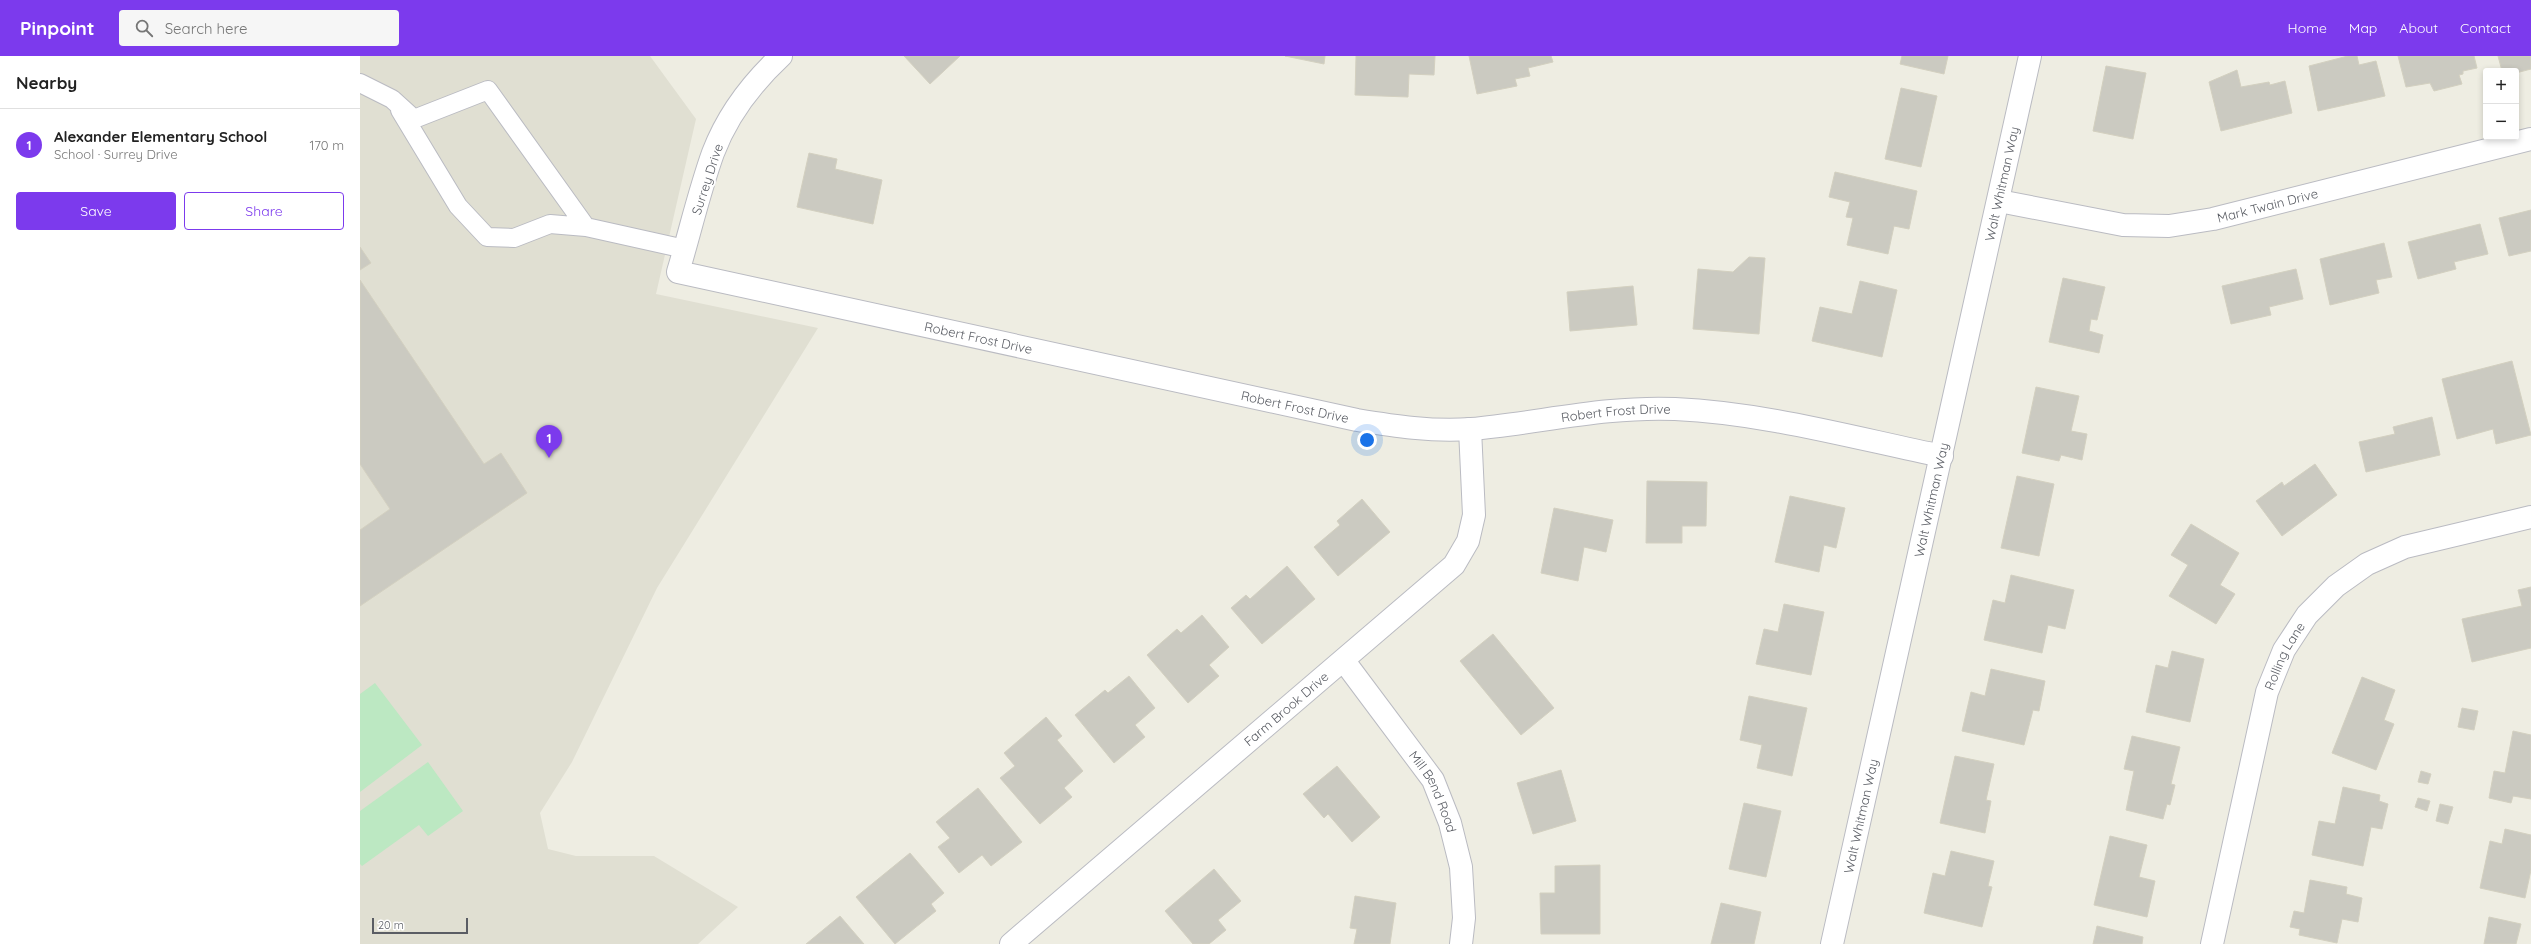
<!DOCTYPE html>
<meta charset="utf-8">
<style>
body{margin:0;font-family:Quicksand,sans-serif;background:#f6f6f6;color:#222}
.controls{position:absolute;right:12px;top:12px;display:grid;overflow:hidden;border-radius:4px;box-shadow:0 2px 6px #0003}
.controls button{width:36px;height:36px;display:grid;place-items:center;padding:0;border:0;border-bottom:1px solid #e0e0e0;background:#fff;color:#222;font:20px sans-serif}
.scale{position:absolute;left:12px;bottom:10px;width:96px;box-sizing:border-box;padding-left:4px;border:2px solid #5a5d64;border-top:0;font-size:11px;line-height:14px;white-space:nowrap;color:#5a5d64;-webkit-text-stroke:3px #fff;paint-order:stroke}
.you{position:absolute;left:1007px;top:384px;width:14px;height:14px;margin:-10px;border:3px solid #fff;border-radius:50%;background:#1a73e8;box-shadow:0 0 0 6px #1a73e833}
.badge{display:grid;place-items:center;width:26px;height:26px;border-radius:50%;background:#7c3aed;color:#fff;font-size:13px;font-weight:700}
.pin{position:absolute;translate:-50% -33px;filter:drop-shadow(0 1px 2px #0008)}
.pin::after{content:'';position:absolute;top:21px;width:14px;height:12px;background:inherit;clip-path:polygon(0 0,100% 0,50% 100%)}
.list{margin:0;padding:0;list-style:none}
h2{display:flex;justify-content:space-between;align-items:center;height:52px;margin:0;padding:0 16px;font-size:17px}
h2 small{font-size:13px;font-weight:400;color:#767676}
.list li{display:grid;grid-template-columns:26px 1fr auto;gap:12px;align-items:center;box-sizing:border-box;height:72px;padding:0 16px;border-top:1px solid #e0e0e0}
.list b{display:block;font-size:15px;white-space:nowrap}
.list p{margin:0;font-size:13px;white-space:nowrap;color:#767676}
.list em{font-size:13px;font-style:normal;color:#767676}
.actions{display:flex;gap:8px;padding:12px 16px}
.actions a{flex:1;padding:9px 0;border:1px solid #7c3aed;border-radius:4px;text-align:center;font-size:14px;color:#7c3aed}
.actions .main{background:#7c3aed;color:#fff}
.icon{flex:none;width:22px;height:22px;fill:none;stroke:currentColor;stroke-width:2;stroke-linecap:round;stroke-linejoin:round}
.map{position:relative;flex:none;width:2171px;height:888px;overflow:hidden}
header{display:flex;align-items:center;gap:24px;box-sizing:border-box;height:56px;padding:0 20px;background:#7c3aed;color:#fff}
header strong{font-size:19px}
nav{display:flex;gap:22px;margin-inline-start:auto;font-size:14px}
.search{width:280px;height:36px;background:#f6f6f6;display:flex;align-items:center;gap:10px;box-sizing:border-box;padding:0 14px;border-radius:4px;color:#767676;font-size:15px}
main{display:flex}
aside{flex:1;background:#fff}
.map>svg:first-child{display:block}
.education{fill:#e0dfd2}
.green{fill:#bce8c2}
.building{fill:#cbcac1;stroke:#d3d0c0}
.lines{fill:none;stroke-linecap:round;stroke-linejoin:round}
.lane-casing{stroke:#babbc2;stroke-width:20}
.street-casing{stroke:#babbc2;stroke-width:24}
.lane{stroke:#fff;stroke-width:18}
.street{stroke:#fff;stroke-width:22}
.labels{text-anchor:middle;dominant-baseline:central;stroke-width:4;stroke-linejoin:round;paint-order:stroke}
.street-label{font-size:13px;fill:#5a5d64;stroke:#fff}
</style>
<header>
<strong>Pinpoint</strong>
<div class="search"><svg class="icon" aria-label="search" viewBox="0 0 24 24"><circle cx="10" cy="10" r="6"/><path d="M15 15l6 6"/></svg>Search here</div>
<nav><a>Home</a><a>Map</a><a>About</a><a>Contact</a></nav>
</header>
<main>
<aside>
<h2>Nearby<small></small></h2>
<ul class="list">
<li><span class="badge">1</span><div><b>Alexander Elementary School</b><p>School · Surrey Drive</p></div><em>170 m</em></li>
</ul>
<div class="actions"><a class="main">Save</a><a>Share</a></div>
</aside>
<div class="map">
<svg width="2171" height="888" viewBox="0 0 2171 888">
<rect width="100%" height="100%" fill="#eeede2"/>
<path class="education" d="M0 0H290L336 63 296 238 458 272 297 532 212 706 180 757 188 793 216 800H294L378 851 338 888H0Z"/>
<path class="green" d="M15 627 62 689 0 736V638Z
M68 706 103 755 68 780 59 769 2 810 0 808V755Z"/>
<path class="building" d="M544 0H600L570 28Z
M925 0H965L964 8Z
M996 0H1075L1074 19 1049 18 1048 41 995 39Z
M1109 0H1191L1193 6 1168 12 1170 20 1155 23 1157 30 1117 38Z
M1542 0H1588L1584 18 1540 8Z
M1988 0H1997L1999 9 2016 5 2025 40 1958 55 1949 10Z
M2038 0H2114L2117 12 2103 15V18L2099 19 2102 28 2074 35 2070 27 2046 31Z
M2138 0H2171V13L2156 17V15H2142Z
M1746 10 1786 17 1773 83 1733 75Z
M1877 14 1881 31 1909 26 1910 29 1925 25 1932 57 1861 75 1849 26Z
M1541 32 1577 40 1561 111 1525 103Z
M449 97 477 103 475 113 522 124 513 168 437 151Z
M1475 116 1557 135 1549 173 1534 170 1528 198 1487 189 1493 162 1486 161 1490 146 1469 141Z
M2171 154V195L2149 200 2139 162Z
M2120 168 2128 198 2094 206 2096 213 2058 223 2048 186Z
M2024 187 2032 221 2016 224 2019 237 1970 249 1960 203Z
M0 191 11 207 0 214Z
M1389 201 1405 202 1399 278 1333 273 1338 213 1373 216Z
M1936 213 1943 243 1909 251 1911 259 1871 268 1862 230Z
M1703 222 1745 231 1737 264 1731 263 1729 275 1743 279 1739 297 1689 286Z
M0 224 124 408 141 397 167 437 0 550V474L30 453 0 408Z
M1500 225 1537 234 1522 301 1452 285 1460 251 1492 258Z
M1273 230 1277 269 1210 275 1207 236Z
M2152 305 2171 379 2136 388 2133 373 2097 383 2082 323Z
M1676 331 1719 340 1711 375 1727 378 1722 404 1701 399 1699 405 1662 397Z
M2072 361 2080 399 2006 416 1999 386 2035 378 2033 371Z
M1955 408 1977 439 1922 480 1896 445 1922 426 1924 430Z
M1657 420 1694 428 1679 500 1641 492Z
M1287 425 1347 426 1346 470H1322V487H1286Z
M1430 440 1485 452 1476 492 1464 489 1459 516 1415 506Z
M1002 443 1030 476 978 520 954 491 980 469 977 465Z
M1194 452 1253 464 1246 496 1224 491 1218 525 1181 517Z
M1831 468 1879 497 1860 529 1875 538 1856 568 1809 540 1828 509 1811 499Z
M927 510 955 543 902 588 871 552 886 539 890 543Z
M1651 519 1714 534 1705 573 1688 569 1682 597 1624 584 1633 544 1645 547Z
M2171 531V592L2112 606 2102 563 2162 550 2158 534Z
M1424 548 1464 556 1451 619 1396 608 1404 573 1418 576Z
M842 559 869 591 849 609 859 620 828 647 787 599 817 573 821 577Z
M1133 578 1194 652 1161 679 1100 605Z
M1812 595 1844 603 1830 666 1786 656 1796 609 1808 612Z
M1631 613 1685 625 1679 655 1673 654 1664 689 1602 675 1611 636 1625 640Z
M769 620 795 652 775 669 785 681 754 707 715 659 745 634 748 637Z
M2002 621 2035 634 2024 664 2034 668 2016 714 1972 697Z
M1389 640 1447 652 1432 720 1397 712 1402 689 1380 684Z
M2102 652 2118 655 2114 674 2098 671Z
M686 661 702 680 697 684 723 715 704 732 712 741 680 768 640 722 655 710 644 697Z
M2153 675 2171 679V743L2153 740 2151 747 2129 742 2134 715 2145 717Z
M1772 680 1820 691 1811 728 1815 729 1810 749 1807 748 1803 763 1766 754 1774 715 1764 713Z
M1595 700 1634 708 1626 744 1631 745 1625 777 1580 767Z
M977 710 1020 761 992 786 968 758 964 762 943 738Z
M1201 714 1216 765 1173 778 1157 727Z
M2061 715 2071 718 2068 728 2058 726Z
M1983 731 2020 739 2019 745 2028 748 2022 773 2011 771 2003 810 1952 799 1959 765 1975 768Z
M618 732 662 786 631 810 622 799 599 817 578 791 590 782 576 766Z
M2058 742 2070 745 2067 755 2055 751Z
M1384 747 1421 755 1406 821 1369 813Z
M2080 748 2093 751 2088 768 2076 765Z
M2145 773 2171 779V814L2165 842 2120 832 2130 785 2142 788Z
M1750 780 1787 789 1779 821 1795 825 1787 861 1734 849Z
M1591 795 1634 805 1628 830 1632 831 1622 871 1564 857 1573 817 1585 820Z
M550 797 584 837 571 848 576 855 535 888 496 841Z
M1240 809V878H1181L1180 837H1195V810Z
M854 813 881 845 858 864 866 874 849 888H833L805 855Z
M1950 824 1987 831 1986 838 2002 842 1998 866 1982 863 1977 887 1939 879 1940 873 1930 871 1934 855 1944 857Z
M995 840 1036 847 1030 888H994L997 873 990 872Z
M1361 847 1401 856 1394 888H1351Z
M480 860 504 888H446Z
M2129 861 2161 868 2156 888H2124Z
M1737 870 1783 881 1782 888H1733Z"/>
<g class="lines">
<defs>
<path id="lane" d="M0 27 32 43 54 63 128 34 226 171 325 193
M40 54 98 150 127 181 154 182 190 168 226 171"/>
<g id="street">
<path id="s1" d="M421 0C392 27 367 60 353 97 339 136 330 176 318 216L997 364C1034 370 1072 376 1111 373 1179 367 1245 350 1315 353 1405 357 1494 382 1582 400"/>
<path id="s2" d="M1639 145 1763 169 1809 170 1853 163 2171 83"/>
<path id="s3" d="M984 605 1073 724 1090 767 1101 811 1104 862 1101 888"/>
<path id="s4" d="M651 888 1094 509 1108 485 1114 459 1110 373"/>
<path id="s5" d="M1472 888 1670 0"/>
<path id="s6" d="M1852 888 1907 636 1924 594 1947 559 1976 530 2007 508 2045 491 2171 461"/>
</g>
</defs>
<use href="#lane" class="lane-casing"/>
<use href="#street" class="street-casing"/>
<use href="#lane" class="lane"/>
<use href="#street" class="street"/>
</g>
<g class="labels">
<g class="street-label">
<text transform="translate(347 123) rotate(-72)">Surrey Drive</text>
<text stroke="none"><textPath href="#s5" startOffset="779">Walt Whitman Way</textPath></text>
<text stroke="none"><textPath href="#s2" startOffset="273">Mark Twain Drive</textPath></text>
<text stroke="none"><textPath href="#s1" startOffset="551">Robert Frost Drive</textPath></text>
<text stroke="none"><textPath href="#s1" startOffset="875">Robert Frost Drive</textPath></text>
<text stroke="none"><textPath href="#s1" startOffset="1199">Robert Frost Drive</textPath></text>
<text stroke="none"><textPath href="#s5" startOffset="455">Walt Whitman Way</textPath></text>
<text stroke="none"><textPath href="#s6" startOffset="298">Rolling Lane</textPath></text>
<text stroke="none"><textPath href="#s4" startOffset="362">Farm Brook Drive</textPath></text>
<text stroke="none"><textPath href="#s3" startOffset="159">Mill Bend Road</textPath></text>
<text stroke="none"><textPath href="#s5" startOffset="131">Walt Whitman Way</textPath></text>
</g>
</g>
</svg>
<div class="controls">
<button>+</button>
<button>−</button>
</div>
<div class="scale">20 m</div>
<div class="you"></div>
<div class="pin badge" style="left:189px;top:402px">1</div>
</div>
</main>
